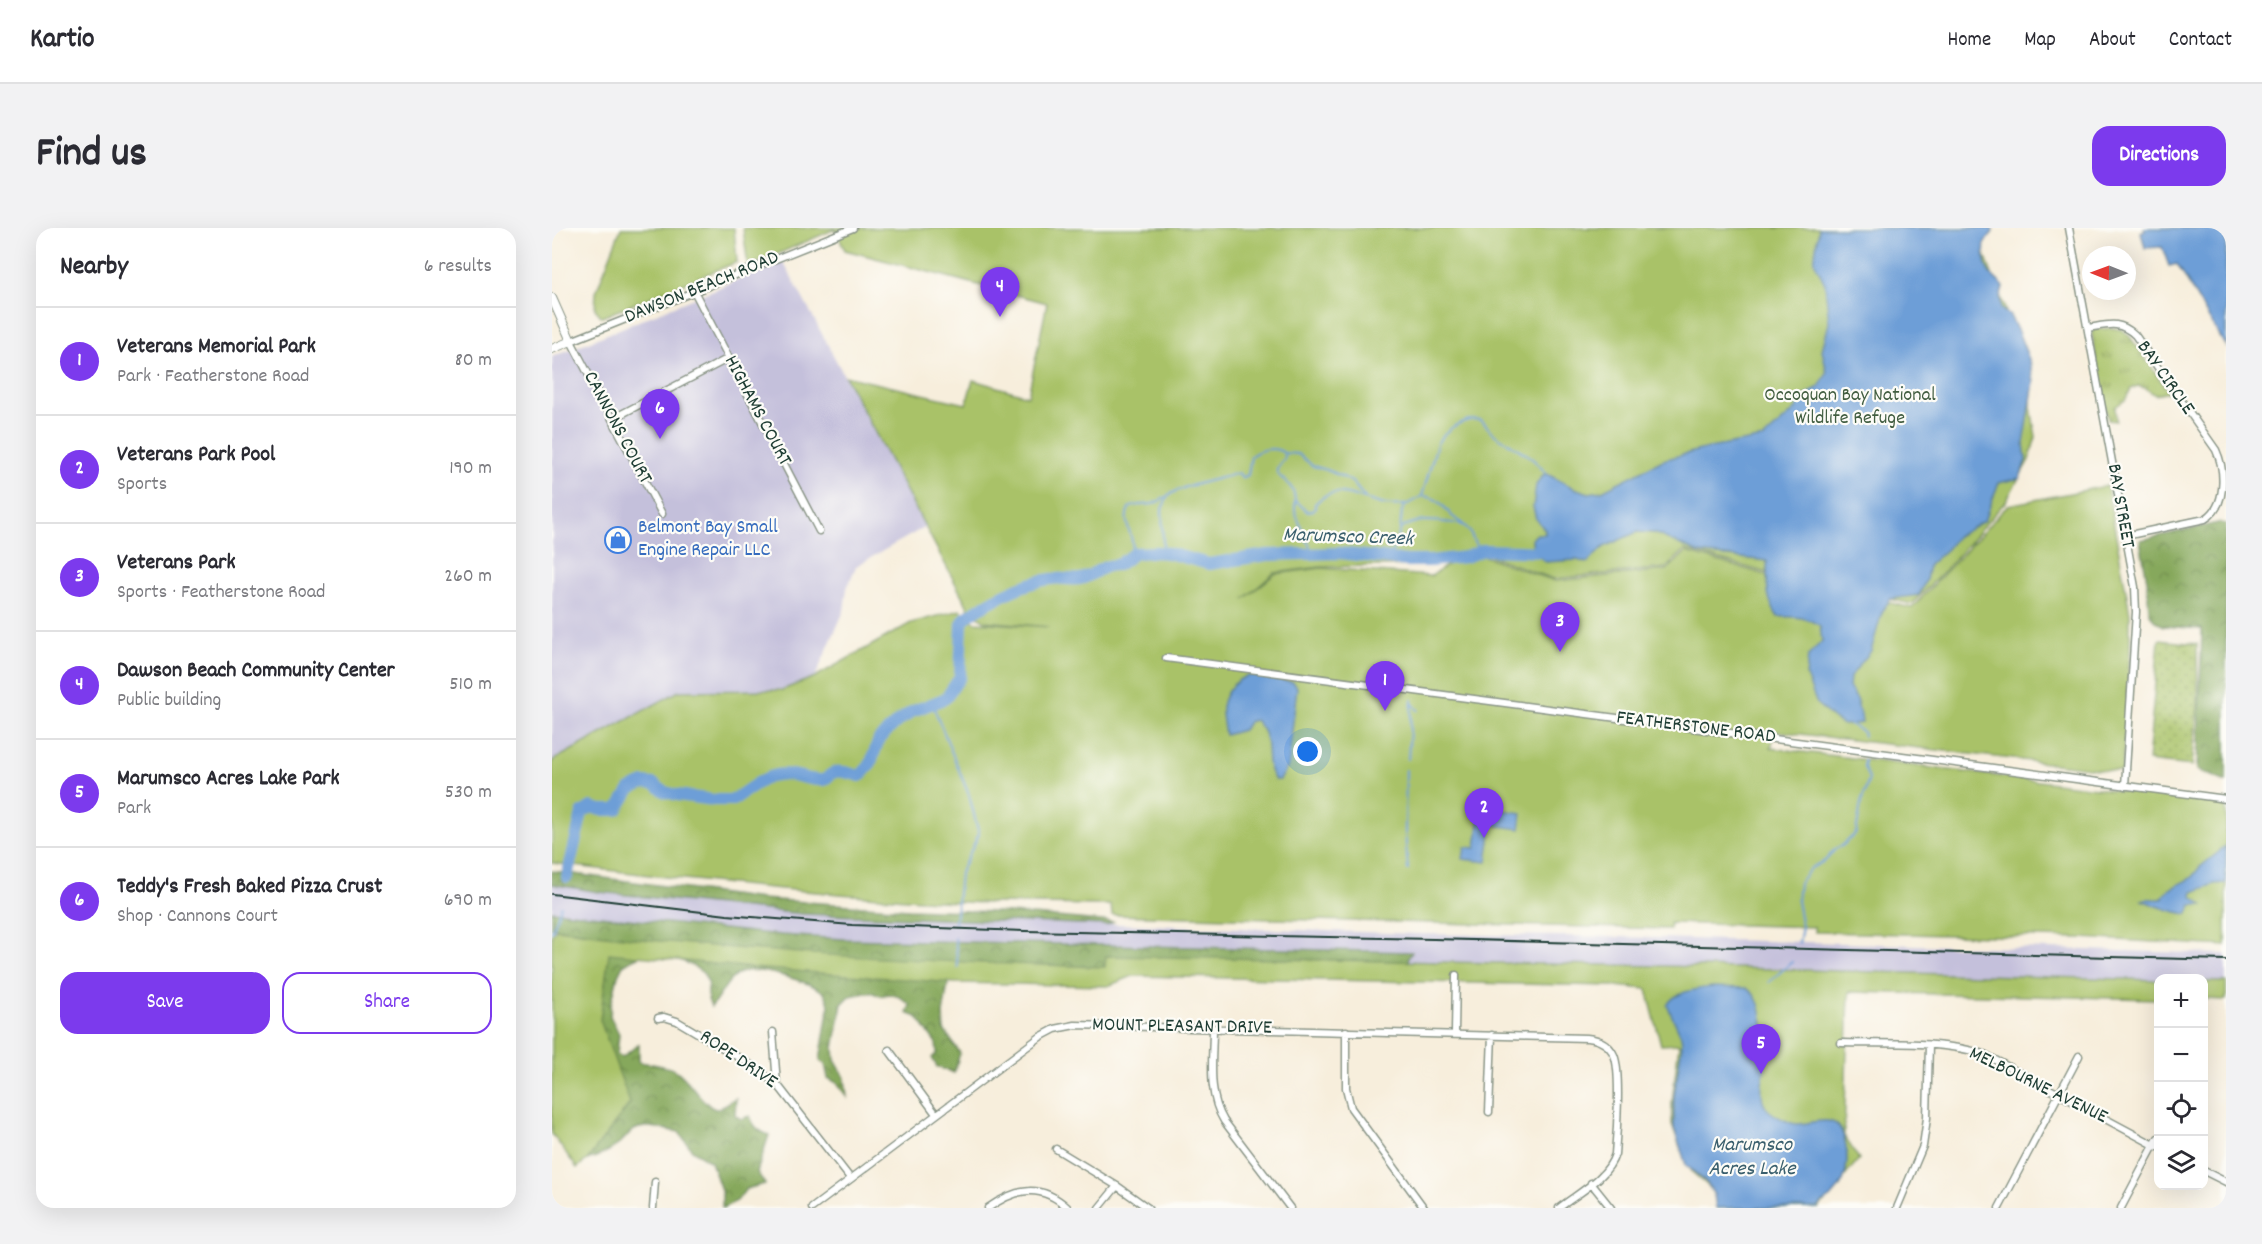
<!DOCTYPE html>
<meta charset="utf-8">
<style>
body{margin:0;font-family:Dekko,sans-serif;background:#f2f2f3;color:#2b2b33}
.controls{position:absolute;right:18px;bottom:18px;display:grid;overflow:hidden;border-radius:12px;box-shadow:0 6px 24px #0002}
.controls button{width:54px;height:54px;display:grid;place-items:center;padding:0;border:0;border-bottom:2px solid #e1e1e2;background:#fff;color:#2b2b33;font:30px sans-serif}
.compass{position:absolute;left:1530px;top:18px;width:54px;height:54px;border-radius:50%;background:#fff;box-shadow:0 6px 24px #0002;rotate:271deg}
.you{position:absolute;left:756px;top:524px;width:21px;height:21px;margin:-15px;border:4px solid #fff;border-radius:50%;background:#1a73e8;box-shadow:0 0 0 9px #1a73e833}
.badge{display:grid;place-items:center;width:39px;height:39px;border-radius:50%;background:#7c3aed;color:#fff;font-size:20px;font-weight:700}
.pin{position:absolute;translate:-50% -50px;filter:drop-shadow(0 2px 3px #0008)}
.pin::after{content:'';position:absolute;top:32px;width:21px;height:18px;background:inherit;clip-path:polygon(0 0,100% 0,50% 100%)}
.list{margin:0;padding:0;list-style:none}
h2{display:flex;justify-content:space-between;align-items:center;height:78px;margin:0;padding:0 24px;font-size:26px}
h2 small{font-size:20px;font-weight:400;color:#7c7c81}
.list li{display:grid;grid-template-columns:39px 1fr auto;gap:18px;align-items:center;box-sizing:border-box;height:108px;padding:0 24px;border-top:2px solid #e1e1e2}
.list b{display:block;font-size:22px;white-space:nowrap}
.list p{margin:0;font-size:20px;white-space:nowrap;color:#7c7c81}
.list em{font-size:20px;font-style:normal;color:#7c7c81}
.actions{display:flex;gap:12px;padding:18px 24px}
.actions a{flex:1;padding:14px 0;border:2px solid #7c3aed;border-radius:18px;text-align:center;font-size:21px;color:#7c3aed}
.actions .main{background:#7c3aed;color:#fff}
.icon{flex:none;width:33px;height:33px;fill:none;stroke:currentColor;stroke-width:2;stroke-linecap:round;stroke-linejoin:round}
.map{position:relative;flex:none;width:1674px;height:980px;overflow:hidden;border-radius:18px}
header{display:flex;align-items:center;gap:36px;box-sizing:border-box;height:84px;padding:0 30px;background:#fff;border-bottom:2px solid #e1e1e2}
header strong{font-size:28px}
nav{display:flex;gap:33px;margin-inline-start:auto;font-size:21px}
.intro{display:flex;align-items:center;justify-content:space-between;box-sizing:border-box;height:144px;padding:0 36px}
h1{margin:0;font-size:42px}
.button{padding:15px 27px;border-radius:18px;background:#7c3aed;color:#fff;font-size:21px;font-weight:700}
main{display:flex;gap:36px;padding:0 36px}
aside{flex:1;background:#fff;border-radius:18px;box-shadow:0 6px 24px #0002}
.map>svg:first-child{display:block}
.industrial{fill:#c4c0db}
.grass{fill:url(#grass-tufts);stroke:#64804e;stroke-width:1.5}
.forest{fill:url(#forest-crowns);stroke:#527248;stroke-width:1.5}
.park{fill:#a9c268;stroke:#64804e;stroke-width:1.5}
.garden{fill:url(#garden-dots);stroke:#64804e;stroke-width:1.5}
.water{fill:#6d9ed7;stroke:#466e86;stroke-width:1.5}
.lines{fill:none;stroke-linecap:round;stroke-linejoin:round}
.stream{stroke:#6d9ed7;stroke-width:2}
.river{stroke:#6d9ed7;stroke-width:12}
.minor-casing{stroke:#8b9688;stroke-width:9}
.tertiary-casing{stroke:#8b9688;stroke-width:10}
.minor{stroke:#fff;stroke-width:6}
.tertiary{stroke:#fff;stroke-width:8}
.rail{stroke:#1f3d34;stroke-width:2}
.labels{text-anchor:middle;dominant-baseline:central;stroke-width:4.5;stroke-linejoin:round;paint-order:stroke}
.street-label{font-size:20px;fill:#1f3d34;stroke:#fdfcf7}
.park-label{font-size:20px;fill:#425e41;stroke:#fdfcf7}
.shop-label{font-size:20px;fill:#366cbe;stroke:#fdfcf7;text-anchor:start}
.water-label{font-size:21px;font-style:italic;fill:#3a5f6d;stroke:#fdfcf7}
</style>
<header>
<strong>Kartio</strong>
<nav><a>Home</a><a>Map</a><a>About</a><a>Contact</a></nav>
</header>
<div class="intro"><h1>Find us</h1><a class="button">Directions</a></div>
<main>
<aside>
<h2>Nearby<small>6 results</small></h2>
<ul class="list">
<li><span class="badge">1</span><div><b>Veterans Memorial Park</b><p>Park · Featherstone Road</p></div><em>80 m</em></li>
<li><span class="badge">2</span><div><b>Veterans Park Pool</b><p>Sports</p></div><em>190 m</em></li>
<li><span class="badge">3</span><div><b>Veterans Park</b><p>Sports · Featherstone Road</p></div><em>260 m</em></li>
<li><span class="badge">4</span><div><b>Dawson Beach Community Center</b><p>Public building</p></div><em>510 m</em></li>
<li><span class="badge">5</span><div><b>Marumsco Acres Lake Park</b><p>Park</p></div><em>530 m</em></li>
<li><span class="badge">6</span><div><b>Teddy's Fresh Baked Pizza Crust</b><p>Shop · Cannons Court</p></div><em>690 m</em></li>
</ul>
<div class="actions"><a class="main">Save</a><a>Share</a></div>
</aside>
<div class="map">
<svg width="1674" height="980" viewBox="0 0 1674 980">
<defs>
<pattern id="grass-tufts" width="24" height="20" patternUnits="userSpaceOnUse" patternTransform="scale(1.5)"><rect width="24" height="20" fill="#a9c268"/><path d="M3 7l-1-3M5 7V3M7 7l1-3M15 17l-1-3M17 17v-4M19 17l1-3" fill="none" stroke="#899f56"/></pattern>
<pattern id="forest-crowns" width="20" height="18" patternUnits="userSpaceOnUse" patternTransform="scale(1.5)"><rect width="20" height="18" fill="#86a85c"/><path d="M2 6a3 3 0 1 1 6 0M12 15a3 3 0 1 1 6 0" fill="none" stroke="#6d8a4d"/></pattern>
<pattern id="garden-dots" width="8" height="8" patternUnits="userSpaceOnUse" patternTransform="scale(1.5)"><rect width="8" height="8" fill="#a9c268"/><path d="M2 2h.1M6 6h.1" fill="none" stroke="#899f56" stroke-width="1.8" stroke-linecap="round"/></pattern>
</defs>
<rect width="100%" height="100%" fill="#fdfcf7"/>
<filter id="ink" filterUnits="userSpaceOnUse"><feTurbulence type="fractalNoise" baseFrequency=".0167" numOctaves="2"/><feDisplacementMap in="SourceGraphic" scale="12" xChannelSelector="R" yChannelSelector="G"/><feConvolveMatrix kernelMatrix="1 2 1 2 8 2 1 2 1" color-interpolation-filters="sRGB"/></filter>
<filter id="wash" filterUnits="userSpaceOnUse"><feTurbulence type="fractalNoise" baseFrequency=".008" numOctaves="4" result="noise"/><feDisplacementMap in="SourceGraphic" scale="24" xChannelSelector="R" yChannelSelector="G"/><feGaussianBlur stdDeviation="1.35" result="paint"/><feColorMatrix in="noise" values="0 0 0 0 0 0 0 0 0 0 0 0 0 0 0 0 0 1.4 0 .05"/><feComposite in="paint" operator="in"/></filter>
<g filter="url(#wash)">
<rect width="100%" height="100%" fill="#f7eedc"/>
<path class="industrial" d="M231 33 373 299 304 338 295 360 292 383 263 449 230 462 127 463 0 533V129Z
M0 656 47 664 251 686 867 706 1072 709 1674 726V754H1652V750H1606V752L1114 738 752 731 286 718 63 695 0 683Z"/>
<path class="grass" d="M1561 100 1571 102 1578 109 1617 164 1603 167 1593 160 1585 158 1579 161 1573 172 1563 179 1564 193 1556 192 1540 107V104L1544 101Z"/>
<path class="forest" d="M1666 295 1674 296V554L1645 542 1650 401 1611 398 1602 392 1597 384 1595 352 1588 312Z
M0 643 210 671 357 681 446 684 561 694 555 697 251 686 47 664 0 656Z
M0 683 229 707 291 711 860 724 856 730 857 735 546 742 532 738 497 745 399 738 391 786 392 802 408 825 402 845 385 839 380 830 385 825 384 815 365 789 355 785 358 777 348 769 337 766 328 768 319 764 298 768 290 776 282 820 283 832 293 850 295 869 285 855 276 850 273 836 268 832 277 777C276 772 275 768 271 764 259 754 204 738 190 744 174 751 170 767 159 779L156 771V754L151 745 141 738 110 724 88 728 79 732 71 737 66 747 59 777 58 788 67 806 65 826 70 829 87 816V834C99 836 113 837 123 842 137 850 152 879 164 881 170 882 177 872 184 870L183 887 189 891 198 888C202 899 206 903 217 907L205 944 213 956 194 961 185 973 170 980V965L159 934 140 922 127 904C116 903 105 898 93 899 79 900 76 908 66 917 56 924 47 929 35 932L78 875 48 792 59 708 0 700Z"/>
<path class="park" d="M69 0H182L185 34 50 89 43 81 44 64Z
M191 0H1436L1431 22 1479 151V179L1484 209 1477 232 1454 273 1394 341 1360 376 1212 344 1133 322 1114 340 1002 351 933 326 911 324 879 337 768 339 722 345 692 371 723 346 769 340 879 348 912 326 929 327 1003 353 1115 342 1134 324 1211 346 1360 380 1456 277 1555 258 1578 385V424L1570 544 1223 503 1219 520 1674 576V718L1528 710 1263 704 1262 699 1118 695V701L560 687 559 677C501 676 443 676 386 673 256 665 128 652 0 635V533L127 463 230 462 263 449 359 395 408 382 423 394 498 399 433 393 417 381 293 148 414 176 421 152 476 168 495 75 293 22 283 1 196 39Z
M5 701C187 725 370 734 553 739L554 728 1114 738 1606 752V771L1297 764 1292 908 1307 931 1267 980H1165L1162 963 1140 944 1128 919 1120 896V875L1127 816 1109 817 1095 761 1062 758 581 748 556 758 403 755 201 740 57 725 48 792 78 875 35 932 25 940 0 906V705Z
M1652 754H1674V772L1652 771Z"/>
<path class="garden" d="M1607 412 1645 416 1646 478 1640 538 1596 533Z"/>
<path class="water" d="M1267 0H1440L1441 4 1433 14C1432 23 1432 37 1437 44 1441 50 1447 52 1451 59L1448 70 1449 81 1458 88 1467 106 1478 134 1482 154 1472 216 1474 232 1468 250 1447 255 1432 293 1404 309 1395 321 1377 337 1374 352 1367 367 1338 371 1330 384 1319 423 1298 449 1297 459 1306 473 1305 479 1309 486 1310 495 1291 497 1283 492 1265 476 1254 448 1256 428 1270 413 1268 398C1255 389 1242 388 1226 389 1212 368 1216 355 1215 333L1147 325 1102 305 1085 304 1052 319 1035 335 1025 332 994 334 981 324 980 311 985 306H993V302L984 291 981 279 984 257 993 245 1022 260 1037 265 1050 263 1111 232 1152 221 1212 210 1245 180 1246 172 1267 159 1275 145 1270 122 1277 95 1273 56 1262 33Z
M1592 0H1674V119L1625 36 1617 38 1610 19 1593 20 1589 4 1593 2Z
M700 447 741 454 745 459 736 538 728 552H723C708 532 724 513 703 492L696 494 691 502 673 507C672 502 669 483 670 478 673 463 685 449 700 447Z
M929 579 970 585 968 601 940 597 935 634 911 631 913 619 924 620Z
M1674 617V655L1662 656 1641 664 1640 668 1651 677H1640L1635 686C1620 684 1604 678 1590 672 1598 669 1605 673 1612 670L1611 668 1616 662 1639 650 1648 639 1673 619Z
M1160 759 1194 760C1199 763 1204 768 1206 774 1210 781 1215 823 1214 832 1212 847 1206 863 1213 878 1217 885 1236 895 1244 896 1257 897 1282 884 1290 904 1297 922 1298 950 1283 965 1278 971 1270 973 1266 980H1164L1162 967 1155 955 1134 937 1122 900V868L1130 816 1129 808 1115 777C1123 763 1145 761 1160 759Z"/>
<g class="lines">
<path class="stream" d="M732 225 746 226 761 238 775 242 793 250 800 254 813 270
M870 268C886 269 890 277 900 288 906 293 914 297 918 304 922 311 921 319 931 322
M744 273 756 284 763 281V276C783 252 810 273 834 277 840 278 847 277 853 277
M849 301C865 288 889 294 908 296L912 298
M604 324 609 321 611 317 610 281 616 267 634 259 687 245 690 250 696 247 699 228C708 221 723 218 732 225L733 230 725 241V245C730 252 738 255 741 263 744 270 743 275 743 282 744 288 758 321 762 326
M577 328C588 312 568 297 577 280 590 273 597 282 613 269
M837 331 848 303 850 282 854 277 870 268 885 216C893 201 912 189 929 192 934 196 937 202 942 206 959 218 982 227 993 245
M380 475 417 567 427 606 408 645 403 696
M860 475 866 482
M1296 495 1311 504 1312 508
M856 531 860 472
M854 542 853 603 856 642
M0 704 9 678
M403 710 406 739
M1247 715 1250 699 1245 673 1247 655 1259 640 1274 632 1284 620 1290 618 1304 605 1309 575 1317 551 1312 539V532
M1217 754 1240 734"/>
<path class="river" d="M15 649 30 585 39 579 49 582H65L78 561 92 555 102 556 113 564 125 567 162 572H181C200 560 216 542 240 547 252 549 261 553 273 552 284 538 293 545 308 548L318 537 327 511 345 494 361 483 394 470 408 449 410 396 413 390C435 374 472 354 499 351 510 349 522 354 532 350 545 345 552 336 566 337L583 325 604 324 616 325 657 336 715 327 788 325 855 333H878L914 329 931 322 996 324"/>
</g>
</g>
<g filter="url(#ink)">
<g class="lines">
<defs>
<path id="minor" d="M1517 0 1583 359 1584 384 1573 558
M142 63 267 303
M1536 100C1556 97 1567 92 1583 107L1664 222C1674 244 1674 279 1653 291L1573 308
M60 191 177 130
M110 286 19 113 301 0
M614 430 1674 571
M106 790 112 789 125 793 201 838 225 856 298 950
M661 800C661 831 655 865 672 893L738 980
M794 803V860L799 880 872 980
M221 804 225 856
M903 805 904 747
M1289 815C1336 816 1387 812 1432 826L1606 919
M337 822 384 886
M937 884 940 807
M504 921 565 958 596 980
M1652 943 1674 954
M1039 955 1059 980
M101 980 103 954
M260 980 488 809 503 801 523 797 1035 810C1046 811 1057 816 1062 827 1069 843 1065 905 1063 926 1056 950 1026 965 1007 980
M436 980C464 960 489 955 516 980
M547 980 565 958
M1345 980 1371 918 1375 890 1377 817
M1447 980 1527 828
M1569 980 1606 910"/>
<path id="tertiary" d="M0 70 19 113 0 121"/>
</defs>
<use href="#minor" class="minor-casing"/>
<use href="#tertiary" class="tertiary-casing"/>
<use href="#minor" class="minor"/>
<use href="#tertiary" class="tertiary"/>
<path class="rail" d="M0 666 175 687 300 697 473 703 882 711 1674 732"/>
</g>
</g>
<defs>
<symbol id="shop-ring" viewBox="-11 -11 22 22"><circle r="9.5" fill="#fdfcf7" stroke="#3f7fe0" stroke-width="1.5"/><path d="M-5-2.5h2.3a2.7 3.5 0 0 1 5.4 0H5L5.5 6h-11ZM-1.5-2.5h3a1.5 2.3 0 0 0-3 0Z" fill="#3f7fe0"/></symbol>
</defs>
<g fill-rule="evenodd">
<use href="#shop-ring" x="51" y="297" width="30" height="30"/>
</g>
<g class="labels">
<g class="street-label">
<text transform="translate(150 60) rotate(-22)">DAWSON BEACH ROAD</text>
<text transform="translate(1613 150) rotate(55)">BAY CIRCLE</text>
<text transform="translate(205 183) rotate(62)">HIGHAMS COURT</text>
<text transform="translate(65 200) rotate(62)">CANNONS COURT</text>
<text transform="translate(1568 278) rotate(80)">BAY STREET</text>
<text transform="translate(1144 500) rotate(7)">FEATHERSTONE ROAD</text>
<text transform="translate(630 799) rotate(1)">MOUNT PLEASANT DRIVE</text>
<text transform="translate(186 832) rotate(34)">ROPE DRIVE</text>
<text transform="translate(1486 858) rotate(26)">MELBOURNE AVENUE</text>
</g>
<g class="park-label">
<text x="1298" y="168">Occoquan Bay National<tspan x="1298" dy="23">Wildlife Refuge</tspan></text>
</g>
<g class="shop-label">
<text x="86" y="300">Belmont Bay Small<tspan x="86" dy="23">Engine Repair LLC</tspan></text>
</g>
<g class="water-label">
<text transform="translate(796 310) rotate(2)">Marumsco Creek</text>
<text x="1200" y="918">Marumsco<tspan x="1200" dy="24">Acres Lake</tspan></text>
</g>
</g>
</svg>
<div class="controls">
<button>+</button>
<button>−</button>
<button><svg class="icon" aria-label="locate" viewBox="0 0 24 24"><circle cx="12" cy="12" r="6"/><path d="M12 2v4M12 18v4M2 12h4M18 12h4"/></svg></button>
<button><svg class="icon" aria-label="layers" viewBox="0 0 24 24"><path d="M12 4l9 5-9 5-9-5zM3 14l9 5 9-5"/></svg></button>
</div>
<svg class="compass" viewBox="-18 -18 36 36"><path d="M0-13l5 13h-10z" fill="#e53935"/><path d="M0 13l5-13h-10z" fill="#7c7c81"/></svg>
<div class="you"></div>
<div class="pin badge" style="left:833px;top:483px">1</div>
<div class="pin badge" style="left:932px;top:610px">2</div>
<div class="pin badge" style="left:1008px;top:424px">3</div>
<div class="pin badge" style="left:448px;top:89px">4</div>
<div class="pin badge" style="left:1209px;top:846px">5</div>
<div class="pin badge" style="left:108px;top:211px">6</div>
</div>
</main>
